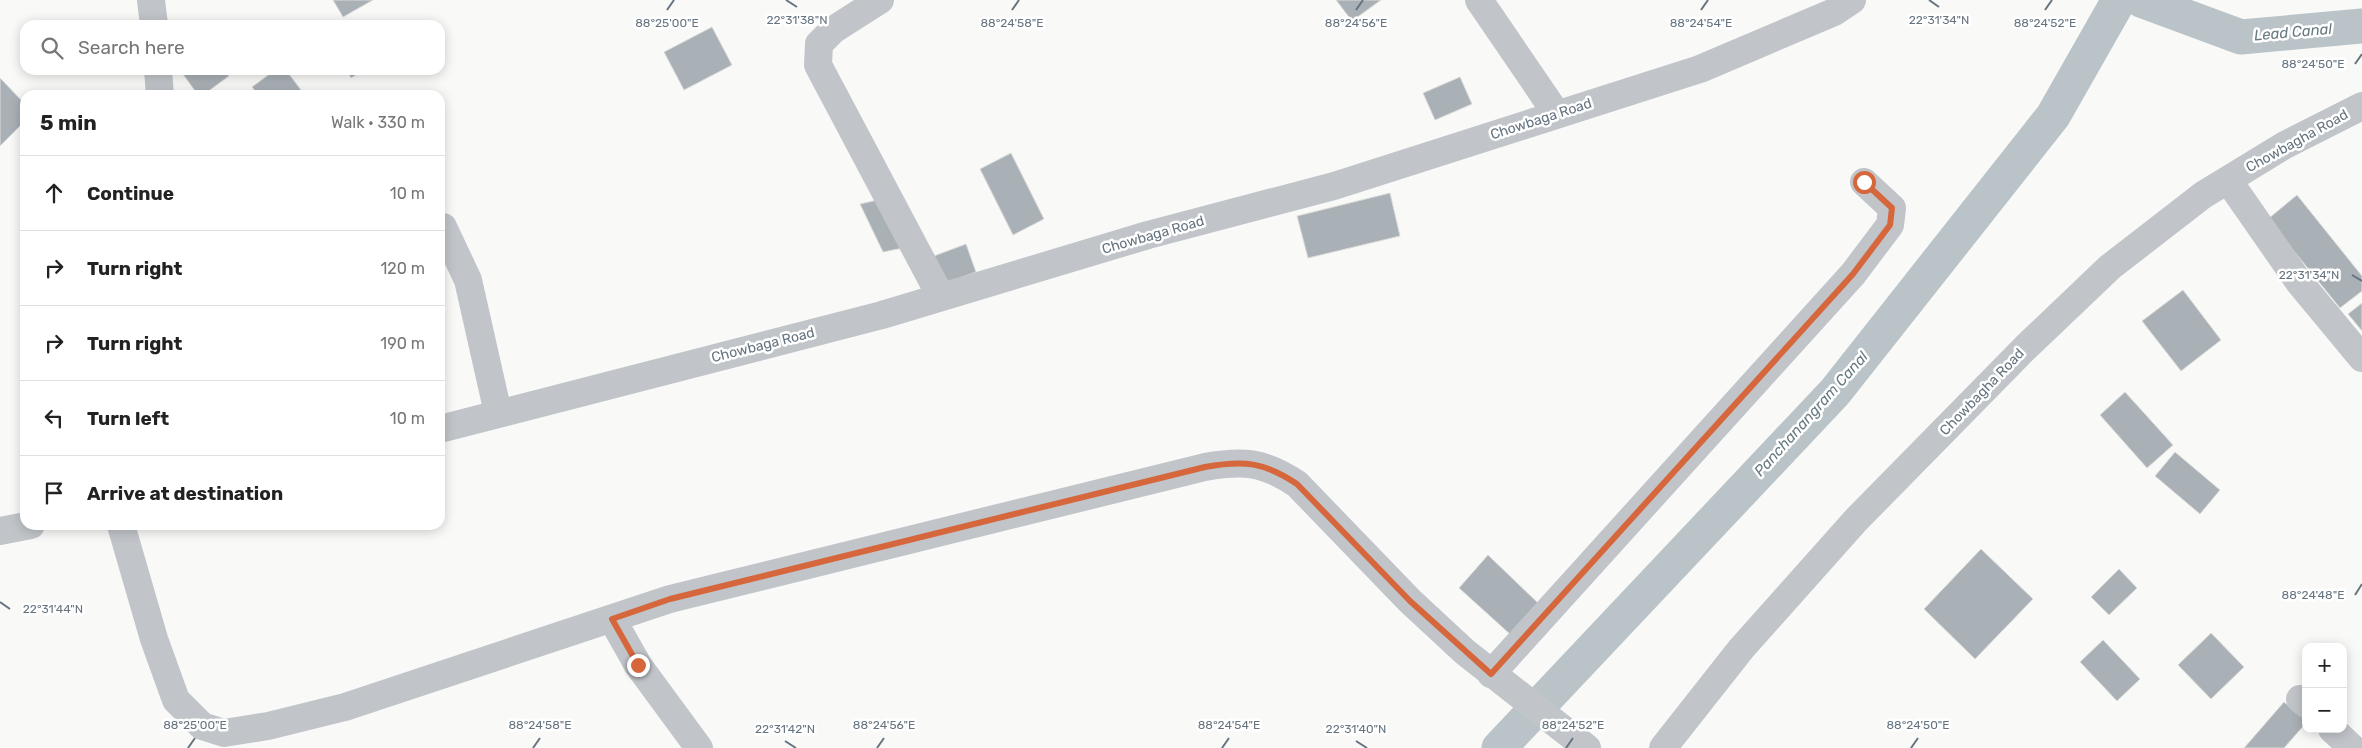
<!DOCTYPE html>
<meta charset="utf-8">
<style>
body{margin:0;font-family:Rubik,sans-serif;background:#f2f2f2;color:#222}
.controls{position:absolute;right:15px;bottom:15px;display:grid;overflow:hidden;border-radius:10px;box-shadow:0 2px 12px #0003}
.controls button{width:45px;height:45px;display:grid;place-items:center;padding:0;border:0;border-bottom:1px solid #e0e0e0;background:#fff;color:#222;font:25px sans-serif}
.stop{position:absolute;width:15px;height:15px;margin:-11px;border:4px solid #d6663c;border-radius:50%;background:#fff}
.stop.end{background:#d6663c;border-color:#fff;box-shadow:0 1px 5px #0008}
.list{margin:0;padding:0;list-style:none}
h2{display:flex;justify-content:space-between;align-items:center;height:65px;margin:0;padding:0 20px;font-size:21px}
h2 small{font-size:16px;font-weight:400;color:#767676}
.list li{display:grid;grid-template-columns:32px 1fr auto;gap:15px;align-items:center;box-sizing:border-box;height:75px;padding:0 20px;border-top:1px solid #e0e0e0}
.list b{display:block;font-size:19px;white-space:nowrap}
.list em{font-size:16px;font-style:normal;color:#767676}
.icon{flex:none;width:28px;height:28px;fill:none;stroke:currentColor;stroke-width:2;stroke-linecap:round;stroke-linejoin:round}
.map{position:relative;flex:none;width:2362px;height:748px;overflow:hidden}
.search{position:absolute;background:#fff;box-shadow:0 2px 12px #0003;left:20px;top:20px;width:425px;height:55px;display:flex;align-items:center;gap:12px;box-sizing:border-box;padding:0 18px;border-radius:15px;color:#767676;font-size:19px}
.panel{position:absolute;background:#fff;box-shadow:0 2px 12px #0003;left:20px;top:90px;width:425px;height:440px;border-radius:15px}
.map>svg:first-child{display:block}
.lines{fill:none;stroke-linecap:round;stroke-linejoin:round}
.canal{stroke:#bac4c8;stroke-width:35}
.building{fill:#a9b0b6;stroke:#dbdcda}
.minor{stroke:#c1c5c9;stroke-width:28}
.route{stroke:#d6663c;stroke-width:6}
.ticks{fill:none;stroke:#667480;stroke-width:2}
.labels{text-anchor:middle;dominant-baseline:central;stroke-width:5;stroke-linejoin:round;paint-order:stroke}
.street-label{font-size:14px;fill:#667480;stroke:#fff}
.water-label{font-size:15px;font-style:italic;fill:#677981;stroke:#fff}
.ticks-label{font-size:12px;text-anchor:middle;fill:#667480;stroke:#fff;stroke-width:5;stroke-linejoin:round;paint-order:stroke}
</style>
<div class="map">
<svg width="2362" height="748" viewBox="0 0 2362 748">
<rect width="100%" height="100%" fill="#f9faf8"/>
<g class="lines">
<path class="canal" d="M2141 0 2241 37 2362 26
M1499 748 1835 392 2053 116 2119 0"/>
</g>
<path class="building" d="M333 0H373L343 17Z
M1336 0H1381L1352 21Z
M712 27 732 65 684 90 664 52Z
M180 70H225L229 76 203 95H198Z
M275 70H286L304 94 258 95 252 87Z
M347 70H364L351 78Z
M1460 77 1472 104 1435 120 1423 93Z
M0 78 25 104V121L0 146Z
M1011 153 1044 219 1013 235 980 169Z
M1390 193 1400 236 1308 258 1297 216Z
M2297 195 2362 276V291L2340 308 2268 219Z
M882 199 903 248 883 252 860 204Z
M966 244 976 272 945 283 934 256Z
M2183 290 2221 340 2181 371 2142 321Z
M2362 303V331L2348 314Z
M2125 392 2173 445 2147 468 2100 415Z
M2175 452 2220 490 2200 514 2155 476Z
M1981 549 2033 599 1975 659 1924 609Z
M1488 555 1539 604 1511 635 1459 588Z
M2119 569 2137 588 2109 615 2091 597Z
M2211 633 2244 667 2211 699 2178 665Z
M2103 640 2140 679 2117 701 2080 662Z
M2284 702 2306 720V723L2284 748H2244Z"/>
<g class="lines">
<path class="minor" d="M151 0 154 25
M880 0 833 30 819 44 818 65 941 297
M1479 0 1556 113
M158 70 160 95
M2228 180 2299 282 2362 358
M443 227 468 280 498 413
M440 429 882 315 1148 235 1334 186 1700 69 1834 12 1852 0
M121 525 154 639 176 700 202 726 224 733 268 726 345 707 670 599 1205 467C1244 460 1264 462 1297 484L1410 601 1465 652 1587 748
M0 531 31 525
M612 619 638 665 699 748
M1491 674 1853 274 1890 225 1892 208 1864 182
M2300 699 2306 704
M2332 729 2352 748
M1663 748 1741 649 1856 520 2026 347 2110 267 2203 195 2285 145 2362 106"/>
</g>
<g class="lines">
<path class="route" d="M638 665 612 619 670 599 1205 467C1244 460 1264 462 1297 484L1410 601 1491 674 1853 274 1890 225 1892 208 1864 182"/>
</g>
<path class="ticks" d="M786 0 797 7M1929 0 1939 7M667 10 674 0M1012 10 1019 0M1356 10 1363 0M1701 10 1708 0M2045 10 2052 0M2355 64 2362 54M2352 275 2362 281M2355 595 2362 584M0 602 10 609M785 741 796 748M1356 741 1367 748M188 748 195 738M533 748 540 738M877 748 884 738M1222 748 1229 738M1566 748 1573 738M1911 748 1918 738"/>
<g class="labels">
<g class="street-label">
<text transform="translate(1541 119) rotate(-18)">Chowbaga Road</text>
<text transform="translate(2297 141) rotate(-29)">Chowbagha Road</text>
<text transform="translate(1153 235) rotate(-16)">Chowbaga Road</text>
<text transform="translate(763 345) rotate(-14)">Chowbaga Road</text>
<text transform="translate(1982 392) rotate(-46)">Chowbagha Road</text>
</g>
<g class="water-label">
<text transform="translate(2293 32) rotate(-5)">Lead Canal</text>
<text transform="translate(1811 414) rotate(-48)">Panchanangram Canal</text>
</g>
</g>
<g class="ticks-label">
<text x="797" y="24">22°31'38"N</text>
<text x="1939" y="24">22°31'34"N</text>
<text x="667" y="27">88°25'00"E</text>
<text x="1012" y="27">88°24'58"E</text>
<text x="1356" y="27">88°24'56"E</text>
<text x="1701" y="27">88°24'54"E</text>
<text x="2045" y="27">88°24'52"E</text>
<text x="2313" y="68">88°24'50"E</text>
<text x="2309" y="279">22°31'34"N</text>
<text x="2313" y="599">88°24'48"E</text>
<text x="53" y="613">22°31'44"N</text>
<text x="195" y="729">88°25'00"E</text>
<text x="540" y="729">88°24'58"E</text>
<text x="884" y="729">88°24'56"E</text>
<text x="1229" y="729">88°24'54"E</text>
<text x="1573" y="729">88°24'52"E</text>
<text x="1918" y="729">88°24'50"E</text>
<text x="785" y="733">22°31'42"N</text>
<text x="1356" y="733">22°31'40"N</text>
</g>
</svg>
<div class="controls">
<button>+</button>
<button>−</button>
</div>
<div class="stop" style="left:1864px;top:182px"></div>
<div class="stop end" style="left:638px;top:665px"></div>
<div class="search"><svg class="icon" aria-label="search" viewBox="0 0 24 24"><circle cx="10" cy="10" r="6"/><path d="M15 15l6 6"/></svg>Search here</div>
<section class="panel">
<h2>5 min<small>Walk · 330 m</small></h2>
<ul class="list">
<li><svg class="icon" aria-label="ahead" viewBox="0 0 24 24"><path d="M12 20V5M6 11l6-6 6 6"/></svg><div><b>Continue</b></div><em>10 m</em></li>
<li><svg class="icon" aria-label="right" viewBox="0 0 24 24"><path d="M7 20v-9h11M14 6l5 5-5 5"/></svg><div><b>Turn right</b></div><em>120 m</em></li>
<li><svg class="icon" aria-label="right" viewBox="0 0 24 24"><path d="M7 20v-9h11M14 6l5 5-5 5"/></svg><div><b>Turn right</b></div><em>190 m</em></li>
<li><svg class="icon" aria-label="left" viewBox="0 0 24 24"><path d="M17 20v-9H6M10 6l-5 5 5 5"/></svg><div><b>Turn left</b></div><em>10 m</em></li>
<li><svg class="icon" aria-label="arrive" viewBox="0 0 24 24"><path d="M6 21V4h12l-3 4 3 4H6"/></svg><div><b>Arrive at destination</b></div></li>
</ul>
</section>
</div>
